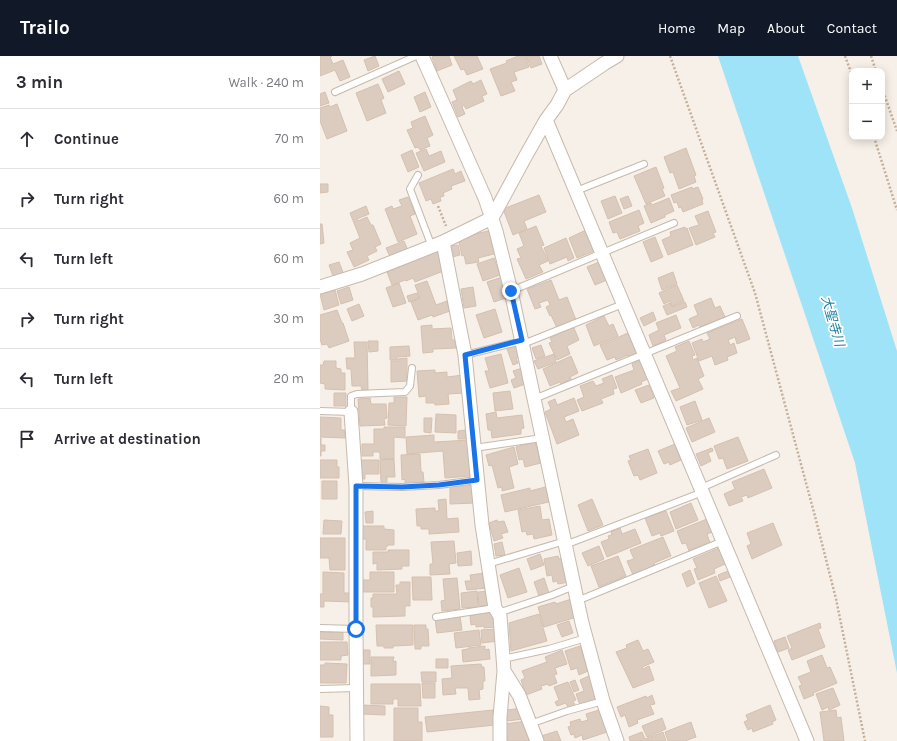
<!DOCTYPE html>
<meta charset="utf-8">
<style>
body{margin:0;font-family:Karla,"Noto Sans JP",sans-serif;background:#f7f7f7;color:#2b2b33}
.controls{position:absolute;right:12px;top:12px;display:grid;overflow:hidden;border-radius:8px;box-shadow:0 2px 10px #0003}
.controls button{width:36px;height:36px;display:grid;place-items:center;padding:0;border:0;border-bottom:1px solid #e1e1e2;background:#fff;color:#2b2b33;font:20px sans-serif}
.stop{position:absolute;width:12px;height:12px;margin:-9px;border:3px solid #1a73e8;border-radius:50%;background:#fff}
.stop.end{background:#1a73e8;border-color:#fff;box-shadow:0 1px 4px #0008}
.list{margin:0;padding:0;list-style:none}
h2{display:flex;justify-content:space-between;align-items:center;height:52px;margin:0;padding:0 16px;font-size:17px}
h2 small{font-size:13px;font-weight:400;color:#7c7c81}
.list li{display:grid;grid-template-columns:26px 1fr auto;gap:12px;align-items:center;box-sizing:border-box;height:60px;padding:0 16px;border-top:1px solid #e1e1e2}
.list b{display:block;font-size:15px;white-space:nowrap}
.list em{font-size:13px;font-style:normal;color:#7c7c81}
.icon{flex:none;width:22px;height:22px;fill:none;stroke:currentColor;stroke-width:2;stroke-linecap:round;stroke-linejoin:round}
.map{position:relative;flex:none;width:577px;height:685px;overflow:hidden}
header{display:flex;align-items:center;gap:24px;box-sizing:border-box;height:56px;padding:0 20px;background:#111827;color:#fff}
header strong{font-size:19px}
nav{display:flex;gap:22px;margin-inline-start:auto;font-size:14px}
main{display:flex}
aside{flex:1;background:#fff}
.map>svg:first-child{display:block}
.water{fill:#9fe3f8}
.building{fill:#dcccbf;stroke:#d5c0af}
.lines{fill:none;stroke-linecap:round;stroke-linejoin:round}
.lane-casing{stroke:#c6b9ad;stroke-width:8}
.street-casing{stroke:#c6b9ad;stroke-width:15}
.path{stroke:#c6af99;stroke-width:2.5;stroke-dasharray:2 2;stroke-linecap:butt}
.lane{stroke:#fff;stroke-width:6}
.street{stroke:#fff;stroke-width:13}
.route{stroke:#1a73e8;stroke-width:5}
.labels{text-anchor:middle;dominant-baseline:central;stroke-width:3.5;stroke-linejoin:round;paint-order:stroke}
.water-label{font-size:13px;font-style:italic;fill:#1f7f9f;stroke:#fff}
</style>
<header>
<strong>Trailo</strong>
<nav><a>Home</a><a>Map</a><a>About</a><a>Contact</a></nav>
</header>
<main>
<aside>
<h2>3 min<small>Walk · 240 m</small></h2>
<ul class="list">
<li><svg class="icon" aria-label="ahead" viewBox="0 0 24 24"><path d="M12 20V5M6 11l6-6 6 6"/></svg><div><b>Continue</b></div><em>70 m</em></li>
<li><svg class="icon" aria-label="right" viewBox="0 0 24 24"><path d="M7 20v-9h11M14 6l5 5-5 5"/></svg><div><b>Turn right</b></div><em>60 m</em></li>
<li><svg class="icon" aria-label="left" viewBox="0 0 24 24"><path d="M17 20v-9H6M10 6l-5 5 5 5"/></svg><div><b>Turn left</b></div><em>60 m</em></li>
<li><svg class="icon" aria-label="right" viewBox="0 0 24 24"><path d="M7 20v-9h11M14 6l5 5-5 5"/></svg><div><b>Turn right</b></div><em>30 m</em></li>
<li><svg class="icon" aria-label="left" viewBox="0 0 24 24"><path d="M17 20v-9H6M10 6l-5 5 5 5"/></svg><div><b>Turn left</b></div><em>20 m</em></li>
<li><svg class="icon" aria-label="arrive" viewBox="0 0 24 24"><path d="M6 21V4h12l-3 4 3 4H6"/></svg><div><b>Arrive at destination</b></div></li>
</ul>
</aside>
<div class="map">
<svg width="577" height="685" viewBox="0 0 577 685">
<rect width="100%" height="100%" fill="#f6f0e8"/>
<path class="water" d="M398 0H478L532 152 577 295V617L535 407Z"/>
<path class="building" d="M0 0H12L10 1 13 8 23 4 30 21 20 25 15 14 0 20Z
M55 0 59 10 48 15 44 4Z
M113 0H129L132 9 117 15 112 1Z
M134 0H157L163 13 147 19 144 13 141 14Z
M198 0H205L209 11 194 16 197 24 191 26 195 35 181 40 170 13 187 7 186 5Z
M206 0H219L222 8 211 12Z
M79 15 85 28 68 36 62 23Z
M161 24 167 38 162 40 164 45 146 53 144 49 142 51 145 58 138 61 132 46 137 44 133 34 151 25 153 28Z
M58 28 64 42 61 44 66 57 47 65 36 37Z
M5 36 9 47 0 50V38Z
M105 36 111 51 100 56 94 41Z
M17 48 27 75 7 83 0 65V52L9 49 10 51Z
M105 60 113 79 107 82 110 90 100 94 98 91 95 92 87 74 93 72 91 66Z
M366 92 376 119 374 120 376 126 359 133 353 116 350 117 344 101Z
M106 93 109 100 121 95 125 106 104 115 96 97Z
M92 94 99 111 88 116 81 99Z
M336 111 344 132 342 133 345 140 326 148 314 120Z
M133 113 135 118 141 115 145 125 131 130 132 133 123 137 124 140 120 141 121 145 113 148 111 143 106 145 99 127Z
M0 128H8V136L0 137Z
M372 131V133L378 131 383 143 382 144 383 148 363 156 361 151 359 152 357 146 354 147 351 139Z
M219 139 226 156 204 165 207 173 193 179 183 153Z
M295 140 302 157 288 163 281 145Z
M308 140 312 150 304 153 300 143Z
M88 141 95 158 90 160 97 178 78 186 65 153 72 150 73 153 82 150 79 144Z
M349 142 354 155 345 159V161L331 167 324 150 331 147 332 149Z
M46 150 49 158 37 163 38 165 47 161 51 169H53L61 188 55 191 57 195 47 200 49 204 34 211 27 196 33 194 30 187 40 182 30 157Z
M319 154 324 167 318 170 320 175 300 183 297 176 293 177 289 166Z
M388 155 396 176 393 177 395 181 376 189 369 172 379 169 375 160Z
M0 168H2L4 187 0 188Z
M216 170 224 189 221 190 228 205 219 209 223 216 206 223 197 203 201 202 197 193 204 190 199 177Z
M365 171V173L367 172 373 189 348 199 342 184 351 180 350 176Z
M266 174 274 195 257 202 249 182Z
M168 175H172L178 197 158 202 159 206 146 208 144 199 142 200 138 182Z
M335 181 343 201 331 206 323 186Z
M246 182 254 202 248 205 247 201 230 208 224 192Z
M84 185 89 197 71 203 66 192Z
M138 189 140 199 132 201 130 190Z
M119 194 126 214 95 226 93 222 86 225 85 224 72 229 67 216Z
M174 202 180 219 163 225 157 208Z
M19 206 24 219 14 223 9 209Z
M279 206 287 224 275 229 267 211Z
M353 216 357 228 342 234 338 222Z
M182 221 189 241 174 246 167 226Z
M231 224 239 244 247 241 256 264 237 272 231 259 230 260 226 251 230 249 228 244 219 247 221 251 215 253 207 233Z
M107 225 116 249 127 245 130 255 113 261 112 259 98 264 91 246 100 242 95 229Z
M79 227 86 247 73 251 66 232Z
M357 229 364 245 352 250 350 245 344 248 339 237Z
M29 231 33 244 21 248 17 235Z
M153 231 156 250 144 252 141 233Z
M15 234 19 249 4 254 0 238Z
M97 237 99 242 89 246 87 240Z
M391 242 395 252 400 250 405 261 380 271 379 269 373 272 369 263 378 259 374 249Z
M365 246 367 251 347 259 343 250 350 247 352 251Z
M39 248 44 260 32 265 27 253Z
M175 253 182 276 164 282 156 259Z
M17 254 22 267H23L29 285 9 292 7 288 2 289 0 283V259Z
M333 256 336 264 324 270 320 262Z
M356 259 361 272 344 279 346 284 333 290 329 279 339 274 336 267Z
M284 260 289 270 293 268 298 280 274 290 266 269Z
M422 263 430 283 417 288 415 281 408 284 410 289 414 287 417 297 407 301 408 304 395 309 392 300 379 305 372 287 382 283 383 286 390 283 387 277Z
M112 269V273L131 272 132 284H135L136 292 113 293V296L103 297 101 270Z
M252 271 253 273 254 272 259 284 247 290 250 298 237 304 229 287 232 286 230 282Z
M308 277 317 298 309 301 308 299 296 304 295 301 287 304 280 289Z
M48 285H58V295L49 296Z
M369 285 375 299 372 300 373 304 377 302 384 320 378 323 383 333 356 345 351 335 360 332 346 300 357 295 355 291Z
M34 286H47L48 334H42L41 330H32L31 313H27L26 302H35Z
M199 289 201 301 196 302 198 307 193 309 187 293Z
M221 289 225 300 216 303 212 292Z
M89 290 90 300 77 301V304H70V291Z
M181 298 188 327 170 332 165 315H169L165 302Z
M234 298 236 306 218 313 214 305Z
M251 300 258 317 250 321 251 323 241 328 240 326 230 330 223 313Z
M87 302V325L71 326V305H78V303Z
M321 304 328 323 321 326 322 328 301 337 295 321 314 314 312 308Z
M4 305H16V312L21 313V317H25V334L5 333V328L0 327V309H3Z
M202 312 208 327 194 332 191 324 196 322 193 315Z
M115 314V317L127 316V321L143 319 144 337 128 338 129 348 115 349V347H106V340L99 341 97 315Z
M292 319 297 332 293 333 294 338 281 343 283 347 262 355 257 344 264 341 260 330 273 325 276 330 284 327 282 323Z
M329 329 334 342 321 347 315 334Z
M190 335 193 353 175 355 173 337Z
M14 337H26V350H14Z
M74 341H87L86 370 68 369 69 347H74Z
M50 342 51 348H66L67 362 64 363 65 369 40 370 38 343Z
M254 342 259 355 244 361 246 366 253 363 259 379 237 388 225 356 231 353 228 346 235 343 237 349Z
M375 345 382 364 367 369 360 351Z
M176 356 177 362 202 359 204 372 201 373V378L172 382 171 374H168L166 358Z
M116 358 136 359V377L115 376Z
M0 361 21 362V374H25V382L0 381Z
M104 362H112L111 377 104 376Z
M389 362 395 376 372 386 366 372Z
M64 371H85V382L74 381V403H60V396H53V400H42V388H54V373H64Z
M146 374V383H138V375Z
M114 379V386L150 384 148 393 150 420 125 422 123 395 87 398 86 381Z
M418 381 428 405 407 413 403 402 399 403 394 390Z
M0 382H1V389H5V395H1V400H0Z
M215 386 221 407 205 411 203 403 199 404 196 391Z
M355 388 361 404 350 409 349 406 344 408 338 395Z
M194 391 198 408 189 411 194 432 182 435V431L178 432 172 409 169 410 166 399Z
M392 392 393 395 388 397 391 405 381 410 376 398Z
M328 393 337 417 320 424 318 419 314 420 308 405 311 404 309 400Z
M100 398 101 416H103L104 426 85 428V423L82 424 81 399Z
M74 403 75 421H67V426H61L60 404Z
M0 404H17V411H19V422H0Z
M38 404H59V418H45V423H38Z
M444 413 452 432 428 442 427 439 421 441 423 445 409 450 404 438 415 433 412 426Z
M2 425H17V443H2Z
M130 429H153L156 447 130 448Z
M229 430 233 445 185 456 181 439 210 432V435Z
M126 443 127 463 138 462 139 476 109 478V473H101V470H97L96 453 115 452V455H119L118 444Z
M272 443 283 469 268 475 258 449Z
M371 447 378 464 356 473 350 456Z
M220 450 222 464 229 463 232 479 214 483 213 478 207 479 206 475 202 476 198 454Z
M53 455V467H46L45 456Z
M346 455 354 475 341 480 340 477 332 480 325 462Z
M387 463 392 476 387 478 390 487 369 495 366 487 362 488 357 475Z
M4 464 22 465 21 478H3Z
M177 464 178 466 184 465 188 476 181 478 183 482 174 485 169 467Z
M453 467 462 489 432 503 427 490 431 488 427 477Z
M41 470H64V473L74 474V489H68V490H66V494H46V483H42Z
M300 472 302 478 315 473 321 487 287 501 281 486 289 483 288 480 292 479 291 476Z
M343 481 351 500 334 507 335 510 313 519 307 505 314 503 310 494Z
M0 482H25V514H10L9 502H0Z
M134 485 136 507 129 508 130 518 110 519V508H113L111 486Z
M182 486 185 499 176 500 174 488Z
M279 490 284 503 268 510 262 497Z
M399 492 405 508 394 513 395 517 378 524 374 513 377 512 373 503Z
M68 494H89V510H82V513L57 514V507L53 508V496H68Z
M151 495 152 509 138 510 137 497Z
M220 498 224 509 211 514 207 503Z
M238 500 239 503 244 502 249 526 238 528 237 525 233 526 232 519 227 520 224 503Z
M298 500 306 520 279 531 271 510Z
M199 512 207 536 188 542 180 519Z
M370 514 375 527 367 531 362 518Z
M408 515 410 521 400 525 398 519Z
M3 516 24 517V537H32V546L4 545V551H0V538H3Z
M50 516H74V536H43V524H50Z
M165 517 167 532 147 534 145 525H151L150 519Z
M396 520 407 545 389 552 379 527Z
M92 521H111L112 544H93Z
M137 522 140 553 122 555 121 545 125 544 123 523Z
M224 522 229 537 219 540 214 526Z
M80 526H90V550H85V560L53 561V551H51V542H53V538H77L76 529H80Z
M157 535 158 551 142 552 141 537Z
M170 535 171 549 159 550 158 536Z
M251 543 257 561 224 571 218 551 235 546 236 548Z
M174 554 176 571 164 572V570L156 571V568L151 569 150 560 158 558V556Z
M219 558 227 585 191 595 189 567Z
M140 560 142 574 117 577 115 563Z
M249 565 253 577 242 581 237 569Z
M500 567 501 572 498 573 505 591 472 604 468 594 472 592 467 580Z
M56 569H93V589L73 590V592H64V590H57Z
M94 569H106V573H108L109 590H101V593H95Z
M177 573 178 585 162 587 161 574Z
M159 574 161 589 136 592 134 577Z
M0 576H23V584L0 583Z
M465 581 469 592 458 596 454 585Z
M318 584 323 595 328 593 334 606 322 611 323 613 329 610 334 624 313 632 296 596 307 592 306 589Z
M0 586H27L28 599 21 600V604H0Z
M165 590V594L169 593 170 603 143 606 142 594 148 593V592Z
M260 590 268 615 259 619 257 612 251 614 245 595Z
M41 594H50V608H41Z
M242 594 247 608 235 612 237 618 234 619 237 627 229 630 228 628 221 630 222 633 206 639 201 624 205 622 202 615 227 606 225 601Z
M502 599 507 612 510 611 517 627 493 637 494 639 484 643 479 630 482 629 478 621 491 616 487 605Z
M51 601H74L73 606 76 605V619L51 620Z
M116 603H128V612H116Z
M5 607 27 608 26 627H0V609H5Z
M161 608 162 611H164L165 625H163V633L159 634 160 643 149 644 148 632H135L136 638 123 639 122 623 132 622 131 610Z
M101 616H116V626H102Z
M271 619 279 641 260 649 256 638 264 635 260 624Z
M255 624 259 634 254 636 250 626Z
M248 626 256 644 253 645 255 649 248 652 246 647 237 650 235 646 239 644 234 631Z
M102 627H115V642H103Z
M51 628H100L101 650H78V643H73V648H51Z
M513 632 520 649 509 654 508 651 502 654 496 638Z
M332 639 335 648 330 649 334 658 317 664 318 667 309 671 305 659 301 661 297 651 326 640 327 642Z
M42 649 65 650V659L42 658Z
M450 649 456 664 452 666 453 668 433 676 432 672 428 674 424 666 428 664 426 659Z
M0 650 9 651V659H13V681H0Z
M74 652H98V666H102V685H74Z
M203 652 204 663 187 665 186 654Z
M173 654 175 669 107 676 105 661Z
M279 654 287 676 263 684 262 679 255 682 254 678 251 679 248 671 251 670 250 666 260 663 261 666 268 664 266 658Z
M516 654 517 662 521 661 524 685H504L500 656Z
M342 662 346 673 327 681 322 670Z
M207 665 210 685H188L185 668Z
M371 666 376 681 365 685H348L345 676Z
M237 675 241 685H223L221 680Z
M322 676 325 683 343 676 346 685H310L309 681Z"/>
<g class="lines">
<defs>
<path id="lane" d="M15 36 96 0
M98 119 90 133 112 191
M256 135 324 108
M191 235 354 167
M203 288 303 248
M145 299 202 285
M214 343 417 260
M0 355 31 356V340L37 338 85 336 90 330 92 312
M154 392 222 382
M36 430 82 431 119 429 157 424
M381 432 456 399
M245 489 383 436
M168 508 245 485
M257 545 403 485
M178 557 232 539 254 530
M116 561 175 552
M0 572 36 573
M183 603 229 593 266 582
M0 633 36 632
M210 668 247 655 283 645"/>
<path id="street" d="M102 0 165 142 176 175 191 235 262 567 283 645 297 685
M230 0 245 34
M226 64 487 685
M123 186 145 299 162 469 175 552 180 560 184 615 180 661V685
M0 231 42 218 123 186 172 162 204 103 226 64 237 49 245 34 285 7 297 0
M31 356 36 430V573L37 685
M184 615 199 639 217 685"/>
</defs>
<use href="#lane" class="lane-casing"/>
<use href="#street" class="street-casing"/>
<path class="path" d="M350 0 435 237 496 464 516 543 545 685
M525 0 532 19
M551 0 556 15
M562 32 577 75
M554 81 577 154
M118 150 126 170"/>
<use href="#lane" class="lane"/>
<use href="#street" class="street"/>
</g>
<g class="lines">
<path class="route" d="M36 573V430L82 431 119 429 157 424 145 299 202 284 191 235"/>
</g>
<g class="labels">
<g class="water-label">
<text transform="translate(513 265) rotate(74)">大聖寺川</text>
</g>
</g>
</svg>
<div class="controls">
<button>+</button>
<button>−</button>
</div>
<div class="stop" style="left:36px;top:573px"></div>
<div class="stop end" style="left:191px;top:235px"></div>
</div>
</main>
